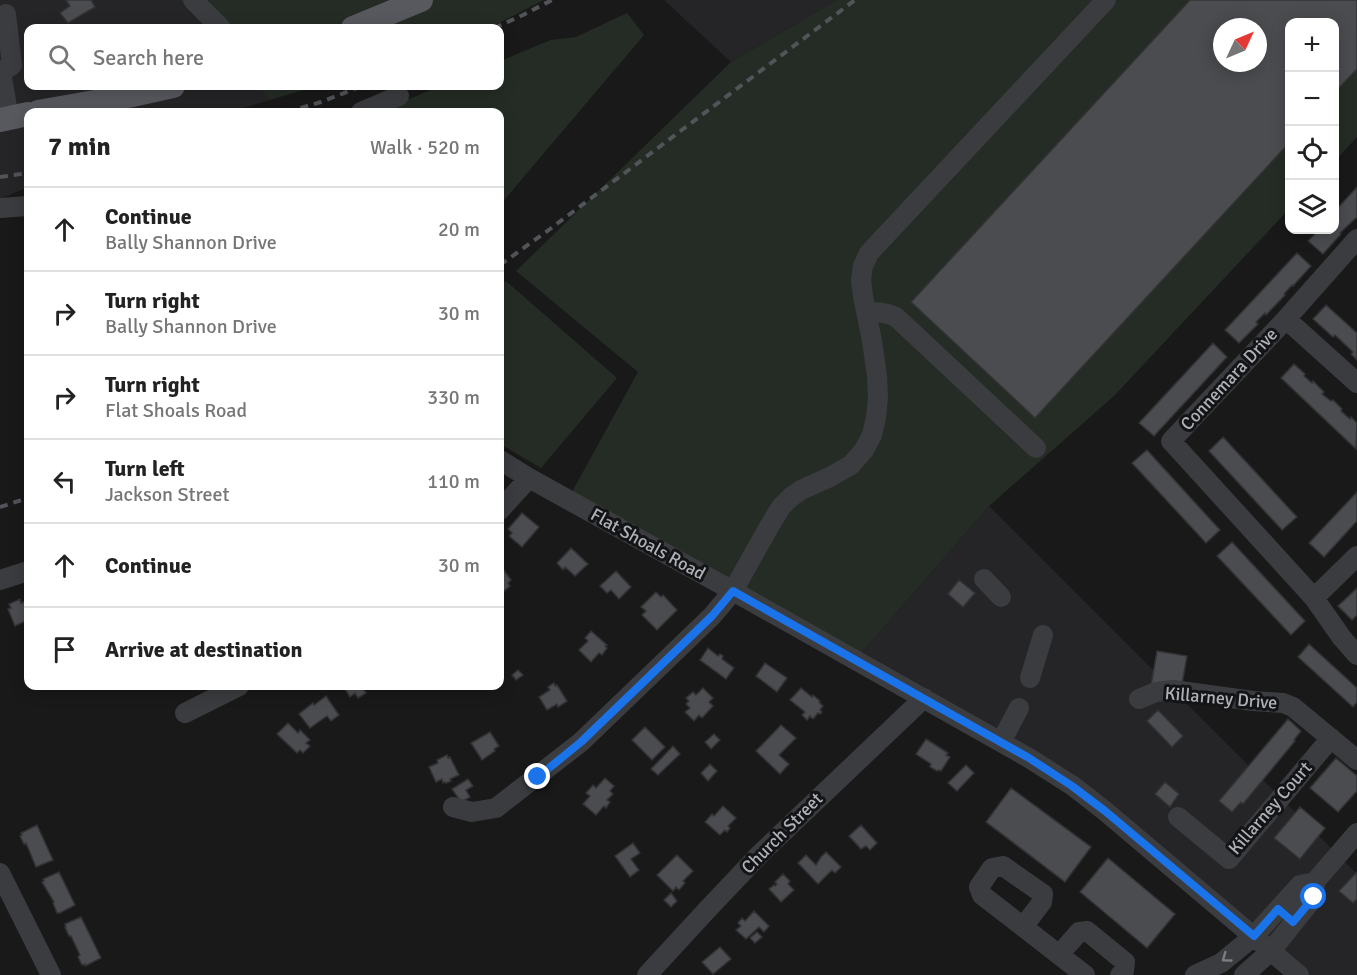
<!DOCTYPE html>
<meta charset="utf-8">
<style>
body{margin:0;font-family:Signika,sans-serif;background:#f2f2f2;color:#222}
.controls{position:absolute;right:18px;top:18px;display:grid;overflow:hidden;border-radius:12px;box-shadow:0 3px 15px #0003}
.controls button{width:54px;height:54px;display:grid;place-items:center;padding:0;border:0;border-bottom:2px solid #e0e0e0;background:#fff;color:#222;font:30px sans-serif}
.compass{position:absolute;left:1213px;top:18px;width:54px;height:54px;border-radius:50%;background:#fff;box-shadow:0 3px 15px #0003;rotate:46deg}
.stop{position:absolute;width:18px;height:18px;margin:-14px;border:4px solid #1a73e8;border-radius:50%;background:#fff}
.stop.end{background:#1a73e8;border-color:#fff;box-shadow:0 2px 6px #0008}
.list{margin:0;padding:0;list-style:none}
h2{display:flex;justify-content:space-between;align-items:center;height:78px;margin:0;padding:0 24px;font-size:26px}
h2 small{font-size:20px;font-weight:400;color:#767676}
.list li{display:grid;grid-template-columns:39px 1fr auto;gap:18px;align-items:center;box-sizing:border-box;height:84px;padding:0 24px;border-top:2px solid #e0e0e0}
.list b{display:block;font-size:22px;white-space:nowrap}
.list p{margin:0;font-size:20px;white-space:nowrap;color:#767676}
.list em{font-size:20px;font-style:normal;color:#767676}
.icon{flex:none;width:33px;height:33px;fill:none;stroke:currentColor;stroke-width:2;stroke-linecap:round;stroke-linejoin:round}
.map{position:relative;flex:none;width:1357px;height:975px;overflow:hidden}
.search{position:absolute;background:#fff;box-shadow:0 3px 15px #0003;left:24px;top:24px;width:480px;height:66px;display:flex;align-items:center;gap:15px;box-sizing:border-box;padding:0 21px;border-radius:12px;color:#767676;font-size:22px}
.panel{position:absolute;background:#fff;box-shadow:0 3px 15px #0003;left:24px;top:108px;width:480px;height:582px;border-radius:12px}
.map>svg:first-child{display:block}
.built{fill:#252527}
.green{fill:#252c25;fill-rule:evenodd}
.building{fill:#4b4c4f;stroke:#333336;stroke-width:1.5;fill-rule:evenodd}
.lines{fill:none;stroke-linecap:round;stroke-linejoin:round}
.minor{stroke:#3a3c3f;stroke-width:20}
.major{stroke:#57595e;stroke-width:24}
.rail{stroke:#515458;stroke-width:4;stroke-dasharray:8 6;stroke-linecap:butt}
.oneway{stroke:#797d82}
.route{stroke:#1a73e8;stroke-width:8}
.labels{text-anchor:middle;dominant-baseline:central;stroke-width:6;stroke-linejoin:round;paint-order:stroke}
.street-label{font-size:18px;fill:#adb2b9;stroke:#141416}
</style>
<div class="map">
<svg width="1357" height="975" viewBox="0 0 1357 975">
<rect width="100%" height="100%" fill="#19191a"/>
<path class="built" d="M0 0H179L205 28H28V86H257L270 100 230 112H28V187L0 199Z
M664 0H837L731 62Z
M989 506 1357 874V975H1300L1074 783 858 657Z"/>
<path class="green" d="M179 0H544L489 28H205Z
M837 0H1357V137L1335 161 1334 22H1290L1289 209 1114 396 989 506 858 657 567 501 638 372 516 271 731 62ZM1222 27H1258V63H1222Z
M627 13 644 35 500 205V112H378L440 86H500V61L551 40 576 37Z
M257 86H316L270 100Z
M506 281 617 378 541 468 500 444V284Z"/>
<path class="building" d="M66 0H91L95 7 68 23 60 13 70 6Z
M1190 0H1357V69L1334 93V22H1290V142L1035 418 911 302ZM1222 27H1258V63H1222Z
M1357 187V217L1340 233 1341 234 1323 254 1308 241 1319 230H1334V212Z
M1297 253 1311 266 1293 286 1292 285 1284 294 1285 295 1266 315 1265 313 1256 322 1258 324 1239 343 1225 330Z
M1326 305 1357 333V360L1351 354 1353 352 1335 335 1333 337 1313 319Z
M1213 343 1227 357 1154 436 1139 423Z
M1294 364 1305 374 1304 376 1312 383 1313 381 1324 392 1322 394 1331 401 1333 400 1342 409 1341 411 1350 419 1351 417 1357 423 1356 449 1281 378Z
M1223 437 1297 517 1282 530 1209 451Z
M1147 450 1220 530 1206 543 1132 463Z
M1357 492V521L1324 557 1309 543Z
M522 513 539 527 522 547 509 536 512 533 508 529Z
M1232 542 1305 621 1291 635 1217 556Z
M571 548 588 564 575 576 565 567 563 570 557 563Z
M500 565 511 580 508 583 510 586 503 592 500 589Z
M616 571 631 587 619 599 611 590 607 593 600 586Z
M959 580 975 593 963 607 948 594Z
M1357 588V615L1352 620 1338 606Z
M656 592 661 597 663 595 677 610 657 630 642 615 646 611 641 607Z
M20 599 21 603 24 602 28 614V620L15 626 8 609 11 608 9 604Z
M591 631 607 645 605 646 607 648 602 655 599 653 591 662 579 650 588 641 585 638Z
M1309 644 1357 688V702L1353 707 1298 657Z
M708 648 718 656 720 654 723 656 722 659 734 668 726 679 700 660Z
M1157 651 1187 656 1181 690 1151 685Z
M765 663 787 678 777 692 756 676Z
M518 670 523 675 516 680 512 675Z
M554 683 555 686 557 685 567 701 558 707 557 704 547 710 539 697 550 690 548 687Z
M343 686H368L363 689 366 693 358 698 355 693 350 697Z
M703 688 713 698 709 702 713 706 702 718 699 715 694 721 685 712 690 708 686 704 689 701 686 698 693 692 696 695Z
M801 688 812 697 813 695 820 701 819 702 823 706 820 710 822 712 820 714 818 713 813 719 810 716 807 720 802 715 805 712 790 700Z
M326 696 339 715 331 721 327 716 310 728 299 714 313 703 314 705Z
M1158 710 1183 736 1172 747 1147 721Z
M1288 719 1301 731 1294 740 1295 741 1243 804 1241 802 1232 812 1219 801Z
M288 723 298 733 300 730 310 740 306 743 310 746 303 753 300 750 297 753 277 734Z
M781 725 796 738 779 755 789 764 780 774 756 751Z
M645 727 665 747 652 760 632 740Z
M490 732 499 746 494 749 495 751 482 760 471 743Z
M714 734 720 740 711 749 705 742Z
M926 739 948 753 946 755 950 757 941 771 939 770 937 771 930 767 931 764 916 754Z
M673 746 680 754 658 775 651 769Z
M447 755 448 758 450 757 459 775 450 779 451 781 446 783 445 782 443 783 442 779 436 782 429 767 438 763 437 760Z
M1336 758 1357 776V791L1338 812 1310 788Z
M710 764 717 771 708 781 701 773Z
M966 765 974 773 957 791 948 783Z
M605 778 614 786 610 791 613 794 607 800 610 802 606 808 604 806 596 815 583 804 590 796 586 793 593 785 596 788Z
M468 779 473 786 466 790 470 797 461 802 452 789Z
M1165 782 1179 794 1170 807 1155 794Z
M1011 788 1091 847 1065 882 986 822Z
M723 806 736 818 728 826 730 828 727 832 725 830 720 835 705 822 712 814 714 816Z
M1300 807 1325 828 1300 859 1274 838Z
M37 825 53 860 36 867 26 843 24 844 20 836 22 835 21 833Z
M861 825 877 843 870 850 866 846 861 849 849 836Z
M633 843 640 853 631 859 639 870 630 877 615 856Z
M826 852 841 867 835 873 832 870 818 884 798 863 806 855 816 865 821 857Z
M677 855 693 871 683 881 685 883 679 890 676 887 673 891 657 875Z
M1108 858 1175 914 1147 948 1080 892Z
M59 872 75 905 60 913H57L53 903 54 902 42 882 44 881 43 879Z
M1357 872V899L1353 903 1339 891Z
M783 874 790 881 788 884 794 890 781 902 769 889 774 885 775 886 777 884 775 882Z
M671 893 677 901 671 907 664 900Z
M754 911 769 926 764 932 759 927 746 939 736 930 741 926 738 923 742 918 745 921Z
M81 917 101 958 85 966V964L82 965 78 957 80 955 71 936H69L65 927H66L65 924Z
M757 932 762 937 755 943 750 938Z
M720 947 731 959 713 974 702 962Z"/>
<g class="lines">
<path class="minor" d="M193 0 221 28
M6 14 12 65 1 72 9 118
M361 112 399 96
M0 208 28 206
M1357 239 1286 319 1171 441 1314 598 1342 638 1357 655
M866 312C877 312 886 312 896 317L1036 448
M1286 319 1357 383
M500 460 529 478 733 591 1029 758 1073 786 1105 811 1299 975
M500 510 529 478
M984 579 1001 597
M0 580 28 571
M1314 598 1357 556
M1030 678 1043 635
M1139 699 1156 692 1173 690 1253 701 1283 703 1293 707 1357 760
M185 713 239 686
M1001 742 1019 708
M453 807 472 812 496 808 581 742 712 616 733 591 770 525 781 507 791 497 801 490 830 477 851 465 864 450 872 435 876 417 878 398 877 376 872 341 863 296 861 280 863 266 869 253 1106 0
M1178 817 1229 859 1331 738
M0 873 51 975
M1306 892 1357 833
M1023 927 1042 902 1043 894 1003 866 992 868 979 887 982 895 1085 975
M1059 955 1079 932 1087 931 1125 962 1124 971 1120 975
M647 975 706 911 760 854 924 698
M1195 975 1221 963 1254 936 1300 885 1315 882
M1244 975 1271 951 1314 897 1315 882"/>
<path class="major" d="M353 28 421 0
M38 112 128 96 173 86
M0 120 28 114"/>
<path class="rail" d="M494 28 523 15 552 0
M287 112 321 102 362 86
M0 177 28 173
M500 265 550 229 855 0
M0 507 28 498"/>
</g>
<defs><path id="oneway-chevron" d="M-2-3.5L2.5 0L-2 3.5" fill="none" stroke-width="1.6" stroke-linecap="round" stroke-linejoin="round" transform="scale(1.5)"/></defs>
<use class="oneway" href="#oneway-chevron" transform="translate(1226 958) rotate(144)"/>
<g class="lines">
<path class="route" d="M538 777 581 742 712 616 733 591 1029 758 1072 786 1105 811 1254 936 1278 909 1293 922 1314 897"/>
</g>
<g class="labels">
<g class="street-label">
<text transform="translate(1229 379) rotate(-47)">Connemara Drive</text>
<text transform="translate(648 544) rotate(29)">Flat Shoals Road</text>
<text transform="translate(1221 698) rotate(5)">Killarney Drive</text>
<text transform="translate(1270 808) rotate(-49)">Killarney Court</text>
<text transform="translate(782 833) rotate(-45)">Church Street</text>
</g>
</g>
</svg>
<div class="controls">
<button>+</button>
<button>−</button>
<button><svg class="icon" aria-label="locate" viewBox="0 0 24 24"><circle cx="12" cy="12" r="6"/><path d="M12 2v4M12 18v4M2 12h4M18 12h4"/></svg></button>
<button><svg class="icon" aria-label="layers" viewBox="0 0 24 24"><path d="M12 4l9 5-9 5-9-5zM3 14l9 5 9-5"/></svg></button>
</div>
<svg class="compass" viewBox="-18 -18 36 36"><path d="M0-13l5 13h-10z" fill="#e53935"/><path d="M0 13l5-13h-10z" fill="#767676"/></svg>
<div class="stop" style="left:1314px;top:897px"></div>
<div class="stop end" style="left:538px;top:777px"></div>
<div class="search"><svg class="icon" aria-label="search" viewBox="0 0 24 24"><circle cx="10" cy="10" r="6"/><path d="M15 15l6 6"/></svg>Search here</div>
<section class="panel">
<h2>7 min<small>Walk · 520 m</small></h2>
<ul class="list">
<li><svg class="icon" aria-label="ahead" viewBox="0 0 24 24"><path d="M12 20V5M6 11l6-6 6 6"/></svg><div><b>Continue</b><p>Bally Shannon Drive</p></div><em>20 m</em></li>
<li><svg class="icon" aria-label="right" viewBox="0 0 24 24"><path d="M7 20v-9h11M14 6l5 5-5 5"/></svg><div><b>Turn right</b><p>Bally Shannon Drive</p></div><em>30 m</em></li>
<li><svg class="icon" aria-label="right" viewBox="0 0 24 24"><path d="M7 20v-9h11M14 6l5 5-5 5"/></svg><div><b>Turn right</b><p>Flat Shoals Road</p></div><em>330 m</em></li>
<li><svg class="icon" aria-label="left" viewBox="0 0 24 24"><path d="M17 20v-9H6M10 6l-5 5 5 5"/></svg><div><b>Turn left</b><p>Jackson Street</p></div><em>110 m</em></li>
<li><svg class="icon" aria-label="ahead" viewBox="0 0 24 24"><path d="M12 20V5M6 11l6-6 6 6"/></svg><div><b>Continue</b></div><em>30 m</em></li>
<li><svg class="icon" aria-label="arrive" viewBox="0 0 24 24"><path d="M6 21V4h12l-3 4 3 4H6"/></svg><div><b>Arrive at destination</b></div></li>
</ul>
</section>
</div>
